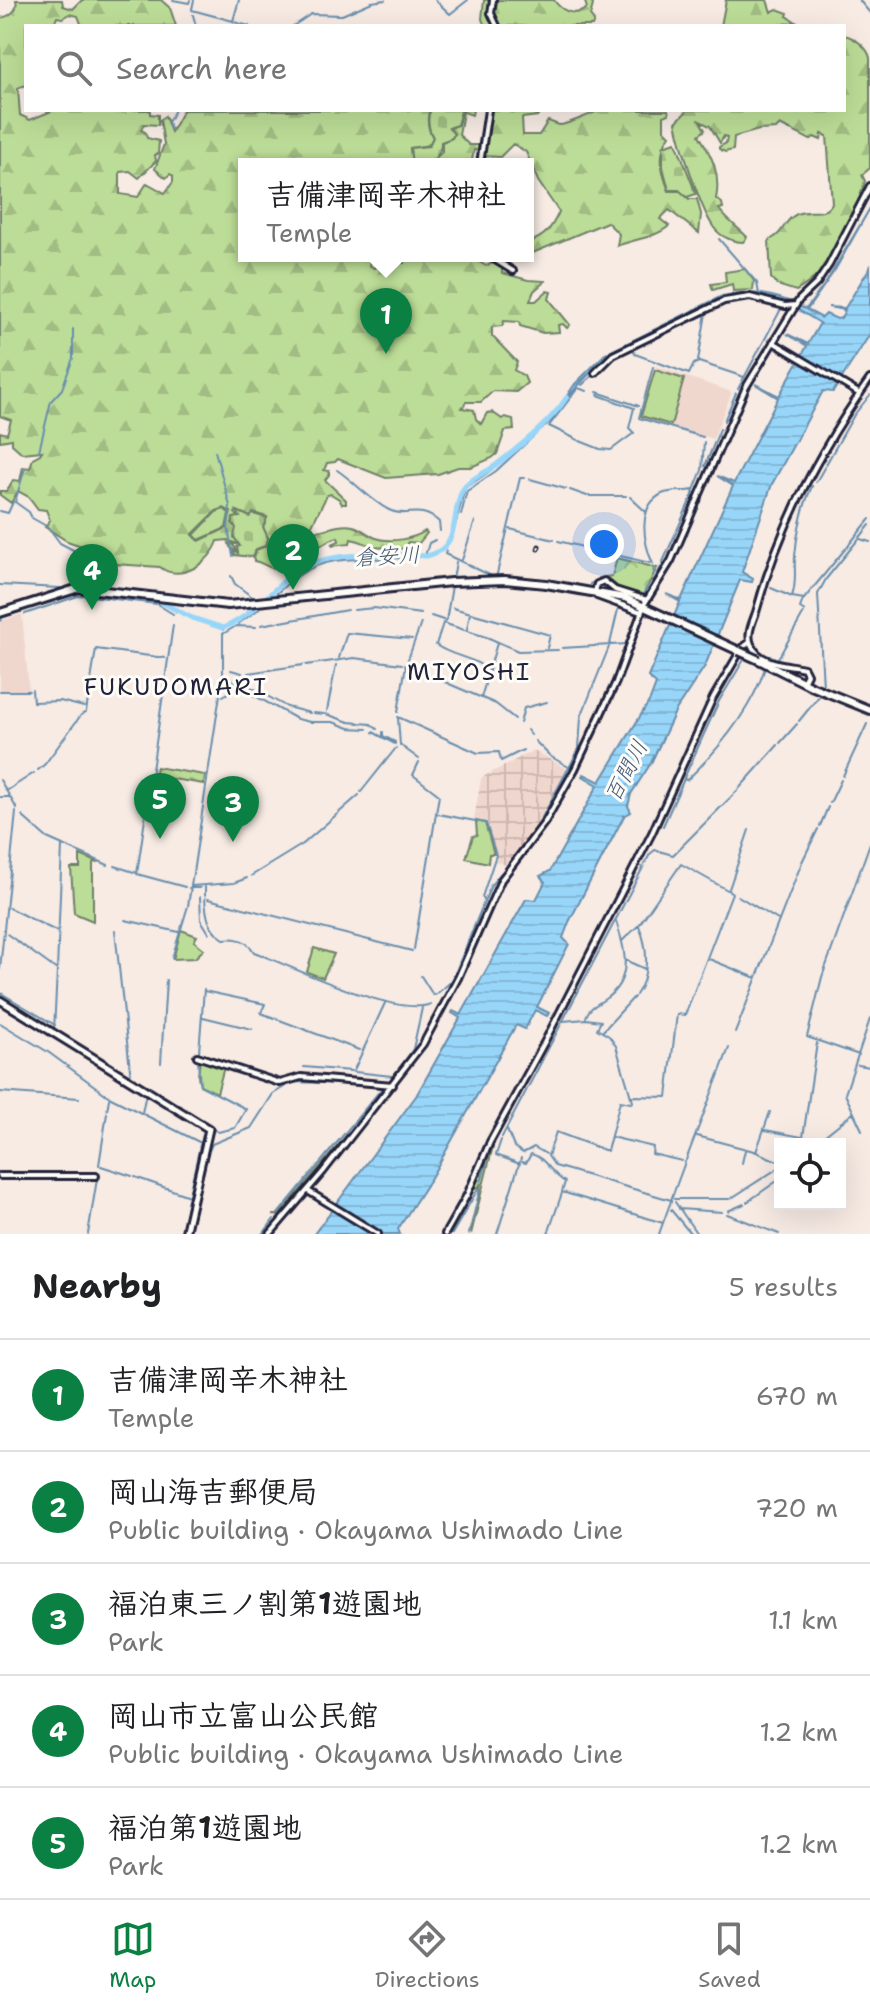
<!DOCTYPE html>
<meta charset="utf-8">
<style>
body{margin:0;font-family:"Shantell Sans","Klee One",sans-serif;background:#f6f6f6;color:#202124}
.controls{position:absolute;right:24px;bottom:24px;display:grid;overflow:hidden;border-radius:0px;box-shadow:0 8px 32px #0002}
.controls button{width:72px;height:72px;display:grid;place-items:center;padding:0;border:0;border-bottom:2px solid #e0e0e0;background:#fff;color:#202124;font:40px sans-serif}
.you{position:absolute;left:604px;top:544px;width:28px;height:28px;margin:-20px;border:6px solid #fff;border-radius:50%;background:#1a73e8;box-shadow:0 0 0 12px #1a73e833}
.badge{display:grid;place-items:center;width:52px;height:52px;border-radius:50%;background:#0b8043;color:#fff;font-size:26px;font-weight:700}
.pin{position:absolute;translate:-50% -66px;filter:drop-shadow(0 2px 4px #0008)}
.pin::after{content:'';position:absolute;top:42px;width:28px;height:24px;background:inherit;clip-path:polygon(0 0,100% 0,50% 100%)}
.popup{position:absolute;left:238px;top:158px;width:296px;height:104px;box-sizing:border-box;display:grid;place-content:center;border-radius:0px;background:#fff;filter:drop-shadow(0 2px 6px #0005);font-size:26px;white-space:nowrap;color:#757577}
.popup b{font-size:30px;color:#202124}
.popup::after{content:'';position:absolute;left:50%;top:100%;margin-left:-16px;border:16px solid transparent;border-top-color:#fff}
.list{margin:0;padding:0;list-style:none}
h2{display:flex;justify-content:space-between;align-items:center;height:104px;margin:0;padding:0 32px;font-size:34px}
h2 small{font-size:26px;font-weight:400;color:#757577}
.list li{display:grid;grid-template-columns:52px 1fr auto;gap:24px;align-items:center;box-sizing:border-box;height:112px;padding:0 32px;border-top:2px solid #e0e0e0}
.list b{display:block;font-size:30px;white-space:nowrap}
.list p{margin:0;font-size:26px;white-space:nowrap;color:#757577}
.list em{font-size:26px;font-style:normal;color:#757577}
.icon{flex:none;width:44px;height:44px;fill:none;stroke:currentColor;stroke-width:2;stroke-linecap:round;stroke-linejoin:round}
.map{position:relative;flex:none;width:870px;height:1234px;overflow:hidden}
.search{position:absolute;background:#fff;box-shadow:0 8px 32px #0002;left:24px;right:24px;top:24px;height:88px;display:flex;align-items:center;gap:20px;box-sizing:border-box;padding:0 28px;border-radius:0px;color:#757577;font-size:30px}
.sheet{height:664px;background:#fff}
nav{display:flex;justify-content:space-around;align-items:center;box-sizing:border-box;height:112px;border-top:2px solid #e0e0e0;background:#fff;font-size:22px;color:#757577}
nav a{display:grid;justify-items:center;gap:4px}
nav .on{color:#0b8043}
.map>svg:first-child{display:block}
.built{fill:#f0d7ce}
.industrial{fill:url(#industrial-grid)}
.green{fill:#bcdd97;stroke:#6f8069;stroke-width:2}
.forest{fill:url(#forest-firs);stroke:#6f8069;stroke-width:2;fill-rule:evenodd}
.cemetery{fill:url(#cemetery-stones);stroke:#6f8069;stroke-width:2}
.park{fill:url(#park-crowns);stroke:#6f8069;stroke-width:2}
.water{fill:url(#water-rules);stroke:#698ead;stroke-width:2}
.lines{fill:none;stroke-linecap:round;stroke-linejoin:round}
.stream{stroke:#698ead;stroke-width:2}
.river{stroke:#98d6f9;stroke-width:5}
.tertiary-casing{stroke:#22223b;stroke-width:10}
.secondary-casing{stroke:#22223b;stroke-width:11}
.primary-casing{stroke:#22223b;stroke-width:12}
.tertiary{stroke:#fdfcf7;stroke-width:4}
.secondary{stroke:#fdfcf7;stroke-width:5}
.primary{stroke:#fdfcf7;stroke-width:6}
.rail-casing{stroke:#22223b;stroke-width:5}
.rail{stroke:#fdfcf7;stroke-width:2;stroke-dasharray:6;stroke-linecap:butt}
.primary-bridge-casing{stroke:#22223b;stroke-width:12;stroke-linecap:butt}
.primary-bridge{stroke:#fdfcf7;stroke-width:6}
.labels{text-anchor:middle;dominant-baseline:central;stroke-width:6;stroke-linejoin:round;paint-order:stroke}
.water-label{font-size:22px;font-style:italic;fill:#455874;stroke:#fdfcf7}
.quarter-label{font-size:24px;letter-spacing:2px;fill:#22223b;stroke:#fdfcf7}
</style>
<div class="map">
<svg width="870" height="1234" viewBox="0 0 870 1234">
<defs>
<pattern id="industrial-grid" width="8" height="8" patternUnits="userSpaceOnUse" patternTransform="scale(2)"><rect width="8" height="8" fill="#f0d7ce"/><path d="M0 4h8M4 0v8" fill="none" stroke="#ceb8b2"/></pattern>
<pattern id="forest-firs" width="22" height="20" patternUnits="userSpaceOnUse" patternTransform="scale(2)"><rect width="22" height="20" fill="#bcdd97"/><path d="M5 1l3.5 6h-7zM16 11l3.5 6h-7z" fill="#a1bd83"/></pattern>
<pattern id="cemetery-stones" width="16" height="16" patternUnits="userSpaceOnUse" patternTransform="scale(2)"><rect width="16" height="16" fill="#bcdd97"/><path d="M2 7V4a2 2 0 0 1 4 0v3zM10 15v-3a2 2 0 0 1 4 0v3z" fill="#a1bd83"/></pattern>
<pattern id="park-crowns" width="20" height="18" patternUnits="userSpaceOnUse" patternTransform="scale(2)"><rect width="20" height="18" fill="#bcdd97"/><path d="M2 6a3 3 0 1 1 6 0M12 15a3 3 0 1 1 6 0" fill="none" stroke="#a1bd83"/></pattern>
<pattern id="water-rules" width="6" height="5" patternUnits="userSpaceOnUse" patternTransform="scale(2)"><rect width="6" height="5" fill="#98d6f9"/><path d="M0 2.5h6" fill="none" stroke="#83b7d6"/></pattern>
</defs>
<rect width="100%" height="100%" fill="#f7ebe4"/>
<filter id="ink" filterUnits="userSpaceOnUse"><feTurbulence type="fractalNoise" baseFrequency=".0125" numOctaves="2"/><feDisplacementMap in="SourceGraphic" scale="16" xChannelSelector="R" yChannelSelector="G"/><feConvolveMatrix kernelMatrix="1 2 1 2 8 2 1 2 1" color-interpolation-filters="sRGB"/></filter>
<g filter="url(#ink)">
<path class="built" d="M655 366 732 392 713 439 640 417Z
M22 614 29 690 0 691V621Z"/>
<path class="industrial" d="M534 750 567 769 538 825 506 865 494 861 496 854 487 822 474 819 481 778Z"/>
<path class="green" d="M745 269 754 281 753 290 733 291 732 284 713 290 711 284 726 282 725 272Z
M655 370 684 379 671 425 641 416Z
M476 821 485 823 494 854H489L488 863 466 858 473 836 477 835Z
M80 855 97 862 93 863V921L74 913 71 868H80Z
M181 930 197 936 194 941 204 949 195 958 173 959Z
M314 948 334 954 323 978 307 972Z
M200 1059 224 1067 217 1093 200 1085 198 1076Z
M388 1086 322 1171 284 1215 282 1216 286 1206 280 1216 273 1215H278L286 1205 287 1206Z
M491 1144 493 1146 471 1234 481 1183 478 1188 475 1187 451 1234H447L479 1172 481 1174V1166Z"/>
<path class="forest" d="M16 0H62L63 6 73 9 82 0H161L170 8 176 26H82L78 16 70 14 63 18 57 17 53 26H26V85L18 88 20 115 30 120 54 110H150V114L158 115V125L144 124 141 130 145 132 147 138 159 141 158 154 155 155 156 161 139 178 130 171 120 172V194L138 197 147 183 165 193 173 182V176L170 174 166 178 155 169 164 144 160 120 165 116 171 132 183 110H430C426 117 428 131 433 137L429 145 410 148 412 164H244V256H374L369 265 374 268 382 263H404L405 256H469L486 266 493 263 502 268V273L528 280 545 281 534 291 530 301H536L547 291 551 292 549 299 570 325 567 328 563 324 558 325 559 332 543 333 520 326 519 322 504 321 502 326 492 327V336L517 362 514 370 524 376 527 383 516 392 493 391 481 402H466L462 408 474 410 476 419 481 424 487 413 492 412 502 419 505 417 513 419 514 430 505 431 497 454 492 458 471 467H458L438 474 386 478 338 459 335 462 327 463 324 470 329 471V475L325 480 346 500V504H342L339 499 331 494 327 495 308 533C323 531 338 523 353 526 362 528 368 535 376 538 390 543 414 539 425 531L427 533 419 543 408 542 404 548 395 550C388 546 383 549 376 547 367 545 363 541 351 539L350 543 333 545 332 544 339 541 338 537C317 542 292 573 272 568 265 566 262 562 254 561L253 557 256 550 266 546 268 538 263 527 267 517 253 513 251 517 237 511 235 513 239 517 233 518 232 523 236 528 234 537 239 545 232 542 238 554 230 547 228 540 218 541C211 563 179 583 160 567L98 563 94 550 67 541 45 527 50 520 46 510 38 509 29 497 18 491 11 503 0 495V491H7L13 480 20 481 23 467 30 468 33 458 40 454 42 451 22 453 12 444V439L0 441V432L7 434 11 420 0 416V18C9 17 19 10 16 0ZM224 508 231 512 227 528 199 541 192 535 216 511Z
M484 0H554C562 12 575 17 587 8L585 2 590 0 593 5 590 16 594 21 592 26H485L482 19Z
M726 0H767L771 12 777 9 788 13 787 16 796 22 784 24 783 26H721Z
M844 35C855 37 868 48 870 58V168L862 175 865 181C853 221 835 270 796 291L777 285 771 278 769 240C785 234 783 220 797 214 810 208 824 218 832 203L827 136 822 134 821 140 814 137 810 140C798 133 791 131 780 125L776 129 759 130 734 137 733 150 725 152 719 149V147L726 143 727 137 724 136 720 143 710 126 700 121 705 130 699 135C712 156 721 174 716 199L722 203 723 208 719 209C727 221 738 227 747 237L743 242C734 242 721 237 715 229 701 212 681 146 676 122L688 110H844Z
M491 110H542L538 116 522 118 523 135H539L548 121C552 122 557 125 561 125 567 124 595 113 599 110H668L669 114 664 116V129L670 135C657 152 661 171 669 191H681L689 199H697L701 214 699 233 669 210 660 219 669 226C655 238 634 239 617 246L619 234 607 222 528 255V243C546 236 551 229 559 212L538 181 526 152 513 144 500 157 483 156V151L474 150 472 160 478 164H429L442 152V142L452 138 454 134 450 128 458 125 461 112H463L459 135 469 145H485Z"/>
<path class="cemetery" d="M431 110H473L472 115 461 111 457 125 449 128 454 134 452 138 441 142C441 161 428 164 412 164L410 148 429 146 433 137C429 131 426 117 431 110Z
M676 142 696 194 687 197 679 190H669L663 167V146Z
M224 509 229 513 226 528 199 540 194 535 216 512Z
M237 511 250 517 253 514 267 518 263 527 268 538 265 546 256 549 252 557 234 555V551L238 553 237 547 240 546 234 537 236 528 233 523V518L240 517Z"/>
<path class="park" d="M617 558 657 568 643 595 618 587 606 577 612 576Z
M156 767 205 775 204 784 154 776Z"/>
<path class="water" d="M870 208 835 270 807 310 822 318 826 314 837 319 841 318 845 310 828 307 845 308 870 267V334L833 392 823 391 772 484 742 572 753 579 752 582 740 580 705 666 676 710 651 763 631 794 628 806 631 812 624 816 569 922 563 938 569 944 537 1007 549 1013 547 1016 535 1010 525 1029 516 1025 432 1176 398 1229 400 1234H314L416 1096 460 1018 452 1013 453 1011 461 1015 526 899 536 900 545 882 540 876 550 871 598 785 583 776 584 774 600 782 650 700 656 684 648 677 680 602 666 594 681 600 733 486 717 476 734 483 778 398 755 384 779 396 807 346 787 334 808 344 820 323 785 302 747 295 723 299 607 355 562 403 575 384 605 354 722 296C744 291 766 292 788 301 794 303 799 307 806 309L827 281Z"/>
<g class="lines">
<path class="stream" d="M173 0 189 3 190 0
M435 0 450 14 468 0
M859 0 870 13
M192 9 194 0
M192 10 233 21 239 0
M193 15 196 26
M234 22 249 26
M293 26 311 14 342 15 372 2 385 0
M171 130 168 122 175 110
M719 239 757 283 759 294
M633 349 635 354 689 374 694 364 699 362 744 377
M698 361 706 313
M653 367 639 418 703 437
M582 385 592 376
M738 389 780 311
M597 392 639 406
M724 421 736 393
M578 440 549 426 578 388 587 391
M580 441 600 449 611 450 634 433 629 428 634 408 598 395
M39 451 51 401 62 389 73 358V329
M215 451 230 506 228 527 233 556
M705 466 720 429
M25 468 15 502 29 512 32 518 48 527 60 543 79 553 75 586
M337 470C355 482 370 500 389 510 407 519 420 504 439 522L440 531
M530 479 566 489
M816 482 854 415 870 395
M570 490 587 496
M589 496H626
M630 497 646 512
M0 511 8 513 13 502
M461 515 467 491 496 471 536 434
M510 529 554 540
M860 539 870 542
M558 541 650 563
M447 544 453 534 465 488 486 474 551 421 581 381 616 350
M446 551 445 554 496 578 520 478H524
M416 556V555
M425 556 429 543 435 540
M366 559 416 558
M462 560 475 521
M653 564C644 544 636 507 662 494 672 490 684 492 694 490L702 470 704 442
M662 564 694 492
M653 567 654 573
M231 576 235 584 255 599
M599 578 605 577 619 589 643 595 648 585
M453 579 456 562
M590 584 594 582
M0 585 60 588
M650 587 661 567
M771 588 792 597 804 599 870 519
M276 594C304 567 324 559 363 559
M792 596C797 584 794 570 795 556 797 533 803 506 812 486
M453 608 550 635 547 648
M354 610 374 608 421 614
M176 612 177 611
M25 614 81 595 157 604 173 614
M431 616 446 621 452 586
M0 621 2 620
M281 622 347 610
M238 624 259 609
M173 625 137 874 185 887
M261 625 278 622
M223 628V630
M467 629 470 613
M223 634 236 626 256 627
M610 644 619 605
M562 648 627 644 628 640
M339 658 347 633 412 639
M770 658 771 656 777 659 780 655 805 611 800 608 803 600
M306 665 354 658 402 664
M405 665 496 704 515 719
M231 670 242 673
M489 671C475 657 452 657 436 645L443 623 489 638 518 651 558 650
M248 673 303 665
M223 675V633
M227 676 240 686
M242 682 287 707 310 713
M239 687 297 719 310 722H333L349 728 367 729
M823 687 818 594 826 579 870 525
M32 690 33 702 60 701 84 707
M0 691H29
M223 696 237 688
M481 698 497 643
M327 711 336 665
M398 712 406 665 421 623
M313 713 324 714
M326 714 349 722 371 724 377 729
M398 717 478 753 499 752 501 761 523 750
M398 718 400 745 419 759
M799 721 820 695
M520 723 524 708 547 702
M527 730 531 735
M373 732 395 744
M383 732V736L395 742
M535 741 550 756 572 769
M780 743 797 724
M569 768 579 748 581 717 609 647
M38 770 45 764 81 715 86 712 96 649 165 658
M843 776 867 724
M684 778 719 701 745 658
M0 780 17 809
M8 790 34 773
M361 792 396 748
M0 797H10
M830 803 841 780
M438 814 486 823 496 855 482 897 484 900
M22 816 47 838 108 865
M663 826 684 779 687 780C719 749 751 711 765 668
M820 826 828 807
M507 865 538 825 568 769
M115 866 137 873
M251 876 303 844 359 795
M191 886 234 883 247 878
M205 887V895
M189 888H200
M729 889 749 830
M738 896 778 920
M200 897 201 920 209 933
M205 898C206 915 208 929 224 939 237 937 247 940 254 952 290 966 397 1018 431 1004
M208 899 412 951
M9 908 58 932
M125 920 179 932
M115 930 131 1079
M7 934 57 970 54 1031
M622 941 639 925 681 864 731 892
M414 949 439 795 413 775 419 762
M172 958 188 906 222 681
M709 959 756 978
M625 960 645 969
M0 969 16 812
M57 970 62 846
M421 976 433 995
M204 991 265 1004 261 1013 359 1050
M1 993 55 1025
M435 995 452 981 491 885 501 873
M636 995C650 976 648 947 639 926
M203 1017 252 1029
M586 1017C589 1007 597 1005 605 999 634 979 625 950 616 921
M563 1021 586 1019 601 1021 597 1029 609 1036 616 1046 631 1097
M0 1023 48 1052 111 1098 201 1143
M603 1031 634 997
M735 1033 802 862 818 829
M199 1052 204 989
M199 1054 210 1058
M859 1055 807 1037 822 977 870 843
M198 1061 200 1085 246 1109 235 1128 218 1132 211 1128
M161 1063 166 980
M858 1065 870 1067
M304 1067 351 1071
M353 1072 385 1003
M355 1072 392 1076
M284 1080 298 1074
M391 1080 413 1049 422 1008
M0 1092 79 1098
M632 1096 667 1097 677 1014 685 1015 732 893
M632 1098 633 1102
M631 1103 620 1101 607 1151 556 1132 548 1156 555 1166 671 1200 685 1162
M107 1110 109 1099
M142 1113 146 1093
M507 1130 514 1147 523 1153 534 1147 546 1154
M765 1130 802 1137
M862 1130 845 1094 870 1019
M697 1136 754 1151 780 1162
M502 1137 650 854 655 850 673 855 737 791 778 745
M611 1137 653 1147 652 1154 682 1161
M501 1140 496 1155 520 1164
M802 1144 817 1043
M814 1144 853 1113
M756 1152 770 1112
M686 1160 729 1048
M204 1162 212 1144 251 1128 273 1094 292 1082 355 1084
M522 1162 526 1163 531 1154C545 1157 551 1174 565 1182L562 1192 663 1223
M742 1163 745 1150
M99 1165 107 1113
M101 1166 132 1176
M0 1173 93 1174
M135 1177 189 1196
M481 1182 490 1150
M189 1195 200 1145
M674 1199H730L780 1167
M675 1202 697 1234
M747 1202 780 1179
M679 1209 722 1212
M671 1210 691 1234
M728 1211 744 1204
M278 1214 383 1087
M727 1214 779 1234
M88 1234 97 1179
M182 1234 188 1199
M189 1234 194 1204
M263 1234 274 1219
M452 1234 478 1189
M469 1234 480 1189
M497 1234 521 1158
M548 1234 562 1193
M659 1234 671 1201"/>
<path class="river" d="M100 593 159 601 192 618 223 628C251 617 270 592 292 574 321 550 390 554 427 556 462 547 450 516 462 491 467 480 487 472 496 465 520 446 551 422 567 397
M0 617 63 596"/>
<defs>
<path id="tertiary" d="M493 0 491 13 497 26
M480 164 488 110
M489 256 513 271
M773 342 860 394
M595 373 613 355 724 301 750 297 785 306 796 305
M645 603 671 561 746 387 799 300 817 283 829 265 870 186
M641 612 597 596 595 592 597 584 604 581 615 590 647 600
M803 682 807 674 804 668C788 664 759 665 751 644 746 633 754 620 757 609 779 527 821 448 870 379
M197 1056 280 1083 301 1077 393 1085
M0 1176H96
M308 1191 378 1234
M270 1234 323 1172 423 1044 458 978 501 880 545 822 575 769 616 682 643 608
M445 1234 467 1195 490 1142 544 1043 652 833 713 698 742 648 750 642"/>
<path id="secondary" d="M0 1000 209 1129 185 1234"/>
<path id="primary" d="M0 613 79 588 228 605 451 582 505 580 546 584 625 598 739 651
M759 660 811 686 870 710"/>
</defs>
<use href="#tertiary" class="tertiary-casing"/>
<use href="#secondary" class="secondary-casing"/>
<use href="#primary" class="primary-casing"/>
<use href="#tertiary" class="tertiary"/>
<use href="#secondary" class="secondary"/>
<use href="#primary" class="primary"/>
<defs>
<path id="rail" d="M538 549 539 546"/>
</defs>
<use href="#rail" class="rail-casing"/>
<use href="#rail" class="rail"/>
<defs>
<path id="primary-bridge" d="M739 651 759 660"/>
</defs>
<use href="#primary-bridge" class="primary-bridge-casing"/>
<use href="#primary-bridge" class="primary-bridge"/>
</g>
</g>
<g class="labels">
<g class="water-label">
<text transform="translate(387 556) rotate(-3)">倉安川</text>
<text transform="translate(626 771) rotate(-62)">百間川</text>
</g>
<g class="quarter-label">
<text x="469" y="672">MIYOSHI</text>
<text x="176" y="687">FUKUDOMARI</text>
</g>
</g>
</svg>
<div class="controls">
<button><svg class="icon" aria-label="locate" viewBox="0 0 24 24"><circle cx="12" cy="12" r="6"/><path d="M12 2v4M12 18v4M2 12h4M18 12h4"/></svg></button>
</div>
<div class="you"></div>
<div class="pin badge" style="left:386px;top:354px">1</div>
<div class="popup"><b>吉備津岡辛木神社</b>Temple</div>
<div class="pin badge" style="left:293px;top:590px">2</div>
<div class="pin badge" style="left:233px;top:842px">3</div>
<div class="pin badge" style="left:92px;top:610px">4</div>
<div class="pin badge" style="left:160px;top:839px">5</div>
<div class="search"><svg class="icon" aria-label="search" viewBox="0 0 24 24"><circle cx="10" cy="10" r="6"/><path d="M15 15l6 6"/></svg>Search here</div>
</div>
<section class="sheet">
<h2>Nearby<small>5 results</small></h2>
<ul class="list">
<li><span class="badge">1</span><div><b>吉備津岡辛木神社</b><p>Temple</p></div><em>670 m</em></li>
<li><span class="badge">2</span><div><b>岡山海吉郵便局</b><p>Public building · Okayama Ushimado Line</p></div><em>720 m</em></li>
<li><span class="badge">3</span><div><b>福泊東三ノ割第1遊園地</b><p>Park</p></div><em>1.1 km</em></li>
<li><span class="badge">4</span><div><b>岡山市立富山公民館</b><p>Public building · Okayama Ushimado Line</p></div><em>1.2 km</em></li>
<li><span class="badge">5</span><div><b>福泊第1遊園地</b><p>Park</p></div><em>1.2 km</em></li>
</ul>
</section>
<nav>
<a class="on"><svg class="icon" aria-label="map" viewBox="0 0 24 24"><path d="M3 6l6-2 6 2 6-2v14l-6 2-6-2-6 2zM9 4v14M15 6v14"/></svg>Map</a>
<a><svg class="icon" aria-label="directions" viewBox="0 0 24 24"><path d="M12 3l9 9-9 9-9-9zM9 14v-3h6M13 9l2 2-2 2"/></svg>Directions</a>
<a><svg class="icon" aria-label="saved" viewBox="0 0 24 24"><path d="M7 4h10v16l-5-4-5 4z"/></svg>Saved</a>
</nav>
